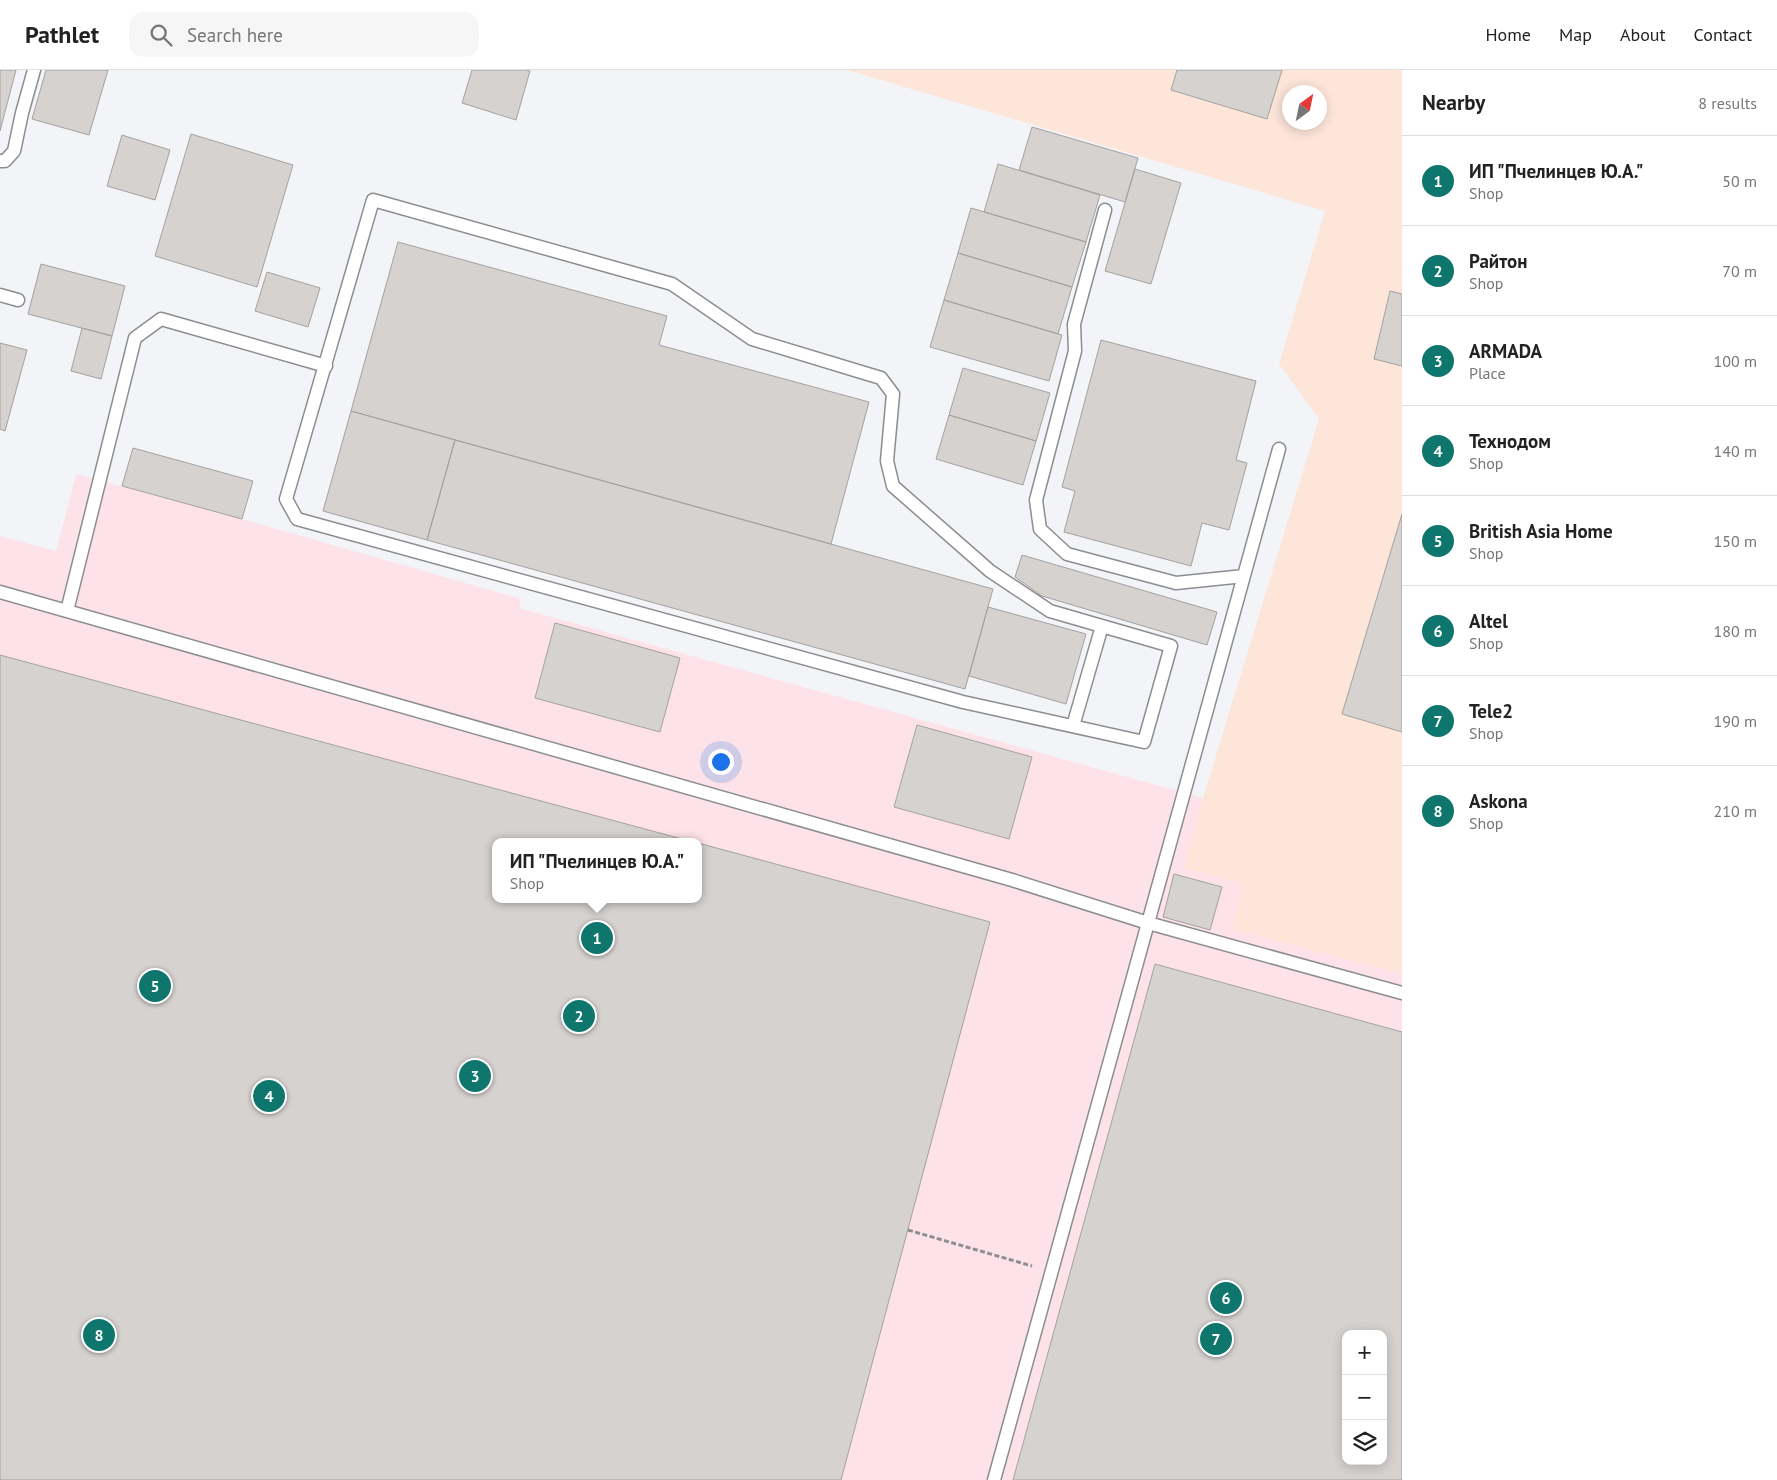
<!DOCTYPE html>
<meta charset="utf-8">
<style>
body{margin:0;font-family:"PT Sans",sans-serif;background:#f6f6f6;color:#222}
.controls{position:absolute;right:15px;bottom:15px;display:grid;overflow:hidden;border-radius:10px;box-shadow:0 2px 12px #0003}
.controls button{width:45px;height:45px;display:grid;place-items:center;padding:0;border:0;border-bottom:1px solid #e0e0e0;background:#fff;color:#222;font:25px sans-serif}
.compass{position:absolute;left:1282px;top:15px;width:45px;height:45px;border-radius:50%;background:#fff;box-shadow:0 2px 12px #0003;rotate:33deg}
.you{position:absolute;left:720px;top:691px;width:18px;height:18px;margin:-12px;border:4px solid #fff;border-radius:50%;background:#1a73e8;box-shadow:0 0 0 8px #1a73e833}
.badge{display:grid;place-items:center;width:32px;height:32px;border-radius:50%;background:#0f766e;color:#fff;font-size:16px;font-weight:700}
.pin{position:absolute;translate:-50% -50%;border:2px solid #fff;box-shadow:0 1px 5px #0006}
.popup{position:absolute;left:492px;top:768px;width:210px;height:65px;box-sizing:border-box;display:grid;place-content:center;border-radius:10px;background:#fff;filter:drop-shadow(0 1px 4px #0005);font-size:16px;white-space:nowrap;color:#767676}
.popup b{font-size:19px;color:#222}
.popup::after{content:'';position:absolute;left:50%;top:100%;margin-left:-10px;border:10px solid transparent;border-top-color:#fff}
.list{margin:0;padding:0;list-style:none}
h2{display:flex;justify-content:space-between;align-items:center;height:65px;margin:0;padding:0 20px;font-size:21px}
h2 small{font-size:16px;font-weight:400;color:#767676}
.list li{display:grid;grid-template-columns:32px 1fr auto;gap:15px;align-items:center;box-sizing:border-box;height:90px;padding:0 20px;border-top:1px solid #e0e0e0}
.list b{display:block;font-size:19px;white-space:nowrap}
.list p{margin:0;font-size:16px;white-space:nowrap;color:#767676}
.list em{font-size:16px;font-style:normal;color:#767676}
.icon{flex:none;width:28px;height:28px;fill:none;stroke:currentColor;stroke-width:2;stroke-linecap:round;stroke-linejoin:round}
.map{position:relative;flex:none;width:1402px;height:1410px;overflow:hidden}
header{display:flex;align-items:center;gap:30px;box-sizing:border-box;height:70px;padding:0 25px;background:#fff;border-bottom:1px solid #e0e0e0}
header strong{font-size:24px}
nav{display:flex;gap:28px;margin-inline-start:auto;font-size:18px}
.search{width:350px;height:45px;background:#f6f6f6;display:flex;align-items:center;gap:12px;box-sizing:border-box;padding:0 18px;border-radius:15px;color:#767676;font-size:19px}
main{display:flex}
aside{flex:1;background:#fff}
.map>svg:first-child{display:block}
.commercial{fill:#fde3e9;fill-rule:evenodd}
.industrial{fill:#fde5da;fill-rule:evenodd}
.building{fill:#d5d2d0;stroke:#a4a19e;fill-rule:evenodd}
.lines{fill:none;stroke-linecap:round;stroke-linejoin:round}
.lane-casing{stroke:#8c8d90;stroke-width:15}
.path{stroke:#8c8d90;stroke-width:3;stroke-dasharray:5 2.5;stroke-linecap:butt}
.lane{stroke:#fff;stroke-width:12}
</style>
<header>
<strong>Pathlet</strong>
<div class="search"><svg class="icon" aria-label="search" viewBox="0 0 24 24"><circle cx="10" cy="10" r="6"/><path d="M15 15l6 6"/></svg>Search here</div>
<nav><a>Home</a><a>Map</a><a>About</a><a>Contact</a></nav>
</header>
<main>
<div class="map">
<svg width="1402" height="1410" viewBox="0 0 1402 1410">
<rect width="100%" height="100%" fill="#f3f4f8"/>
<path class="commercial" d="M76 404 242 449 521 529 519 538 1203 728 1184 798 1243 814 1232 859 1402 904V1410H0V466L56 481ZM496 772H698V829H496ZM1346 1264H1383V1391H1346Z"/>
<path class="industrial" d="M847 0H1402V904L1232 859 1243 814 1184 798 1203 728 1319 349 1279 294 1325 141ZM1290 22H1320V52H1290Z"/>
<path class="building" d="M0 0H16L0 61Z
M46 0H108L89 65 32 49Z
M472 0H525L530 1 516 50 462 33Z
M1177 0H1282L1267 49 1171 20Z
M1032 57 1138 88 1125 132 1019 100Z
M191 64 293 95 257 217 155 186Z
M122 65 170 80 155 130 107 116Z
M998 94 1100 125 1086 172 984 142Z
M1135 99 1181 113 1151 214 1105 201Z
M971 138 1086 172 1072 217 958 183Z
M398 172 667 246 659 275 869 332 831 474 351 341Z
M958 183 1072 217 1058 264 944 230Z
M41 194 125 216 112 266 28 244Z
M267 202 320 218 308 257 255 241Z
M1390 221 1402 224V296L1374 289Z
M944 230 1062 265 1049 311 930 277Z
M82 258 112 266 101 309 71 301Z
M1101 270 1256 311 1236 390 1247 393 1229 460 1202 453 1191 496 1064 462 1075 421 1062 417Z
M0 273 27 280 5 361 0 359Z
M963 298 1050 323 1036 371 949 345Z
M351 341 455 370 427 470 323 441Z
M949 345 1036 371 1023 415 936 389Z
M455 370 993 519 965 619 427 470Z
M133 378 253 411 242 449 122 416Z
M1402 444V662L1342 644Z
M1022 485 1217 542 1207 575 1042 526 1015 507Z
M988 537 1086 564 1066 634 969 606Z
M555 553 680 588 660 662 535 628Z
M0 585 693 772H496V829H698V773L990 852 841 1410H0Z
M917 655 1032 687 1009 769 894 737Z
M1174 804 1222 817 1210 860 1163 847Z
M1155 894 1402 962V1410H1013ZM1346 1264H1383V1391H1346Z"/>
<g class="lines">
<defs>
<path id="lane" d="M0 91H5L14 81 22 43 34 0
M373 130 672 214 752 269 881 308 893 324 887 391 893 416 990 501 1050 541 1171 576 1144 672 963 632 297 449 286 429Z
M1105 140 1074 254 1075 281 1036 430 1040 459 1067 484 1176 513 1244 506
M0 225 18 230
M0 522 1012 810 1148 853 1402 923
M67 541 135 268 161 249 326 296
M1073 656 1102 556
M994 1410 1279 379"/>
</defs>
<use href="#lane" class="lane-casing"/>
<path class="path" d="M908 1160 1032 1196"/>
<use href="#lane" class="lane"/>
</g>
</svg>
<div class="controls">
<button>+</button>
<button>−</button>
<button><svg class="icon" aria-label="layers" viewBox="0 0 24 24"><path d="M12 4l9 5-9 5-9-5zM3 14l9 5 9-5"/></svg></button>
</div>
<svg class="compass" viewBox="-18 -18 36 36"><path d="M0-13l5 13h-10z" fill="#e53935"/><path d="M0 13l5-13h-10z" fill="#767676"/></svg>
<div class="you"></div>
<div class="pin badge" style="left:597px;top:868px">1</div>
<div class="popup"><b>ИП &quot;Пчелинцев Ю.А.&quot;</b>Shop</div>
<div class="pin badge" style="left:579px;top:946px">2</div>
<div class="pin badge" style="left:475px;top:1006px">3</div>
<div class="pin badge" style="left:269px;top:1026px">4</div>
<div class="pin badge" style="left:155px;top:916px">5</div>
<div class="pin badge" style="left:1226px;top:1228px">6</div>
<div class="pin badge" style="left:1216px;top:1269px">7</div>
<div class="pin badge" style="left:99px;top:1265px">8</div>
</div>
<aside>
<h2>Nearby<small>8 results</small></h2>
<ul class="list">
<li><span class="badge">1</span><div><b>ИП &quot;Пчелинцев Ю.А.&quot;</b><p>Shop</p></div><em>50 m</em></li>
<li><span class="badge">2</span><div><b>Райтон</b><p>Shop</p></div><em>70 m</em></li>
<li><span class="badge">3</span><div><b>ARMADA</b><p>Place</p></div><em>100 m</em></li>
<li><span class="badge">4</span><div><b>Технодом</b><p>Shop</p></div><em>140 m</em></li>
<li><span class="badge">5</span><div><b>British Asia Home</b><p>Shop</p></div><em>150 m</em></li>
<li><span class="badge">6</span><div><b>Altel</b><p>Shop</p></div><em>180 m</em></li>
<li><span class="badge">7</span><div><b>Tele2</b><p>Shop</p></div><em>190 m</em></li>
<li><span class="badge">8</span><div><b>Askona</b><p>Shop</p></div><em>210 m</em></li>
</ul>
</aside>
</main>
